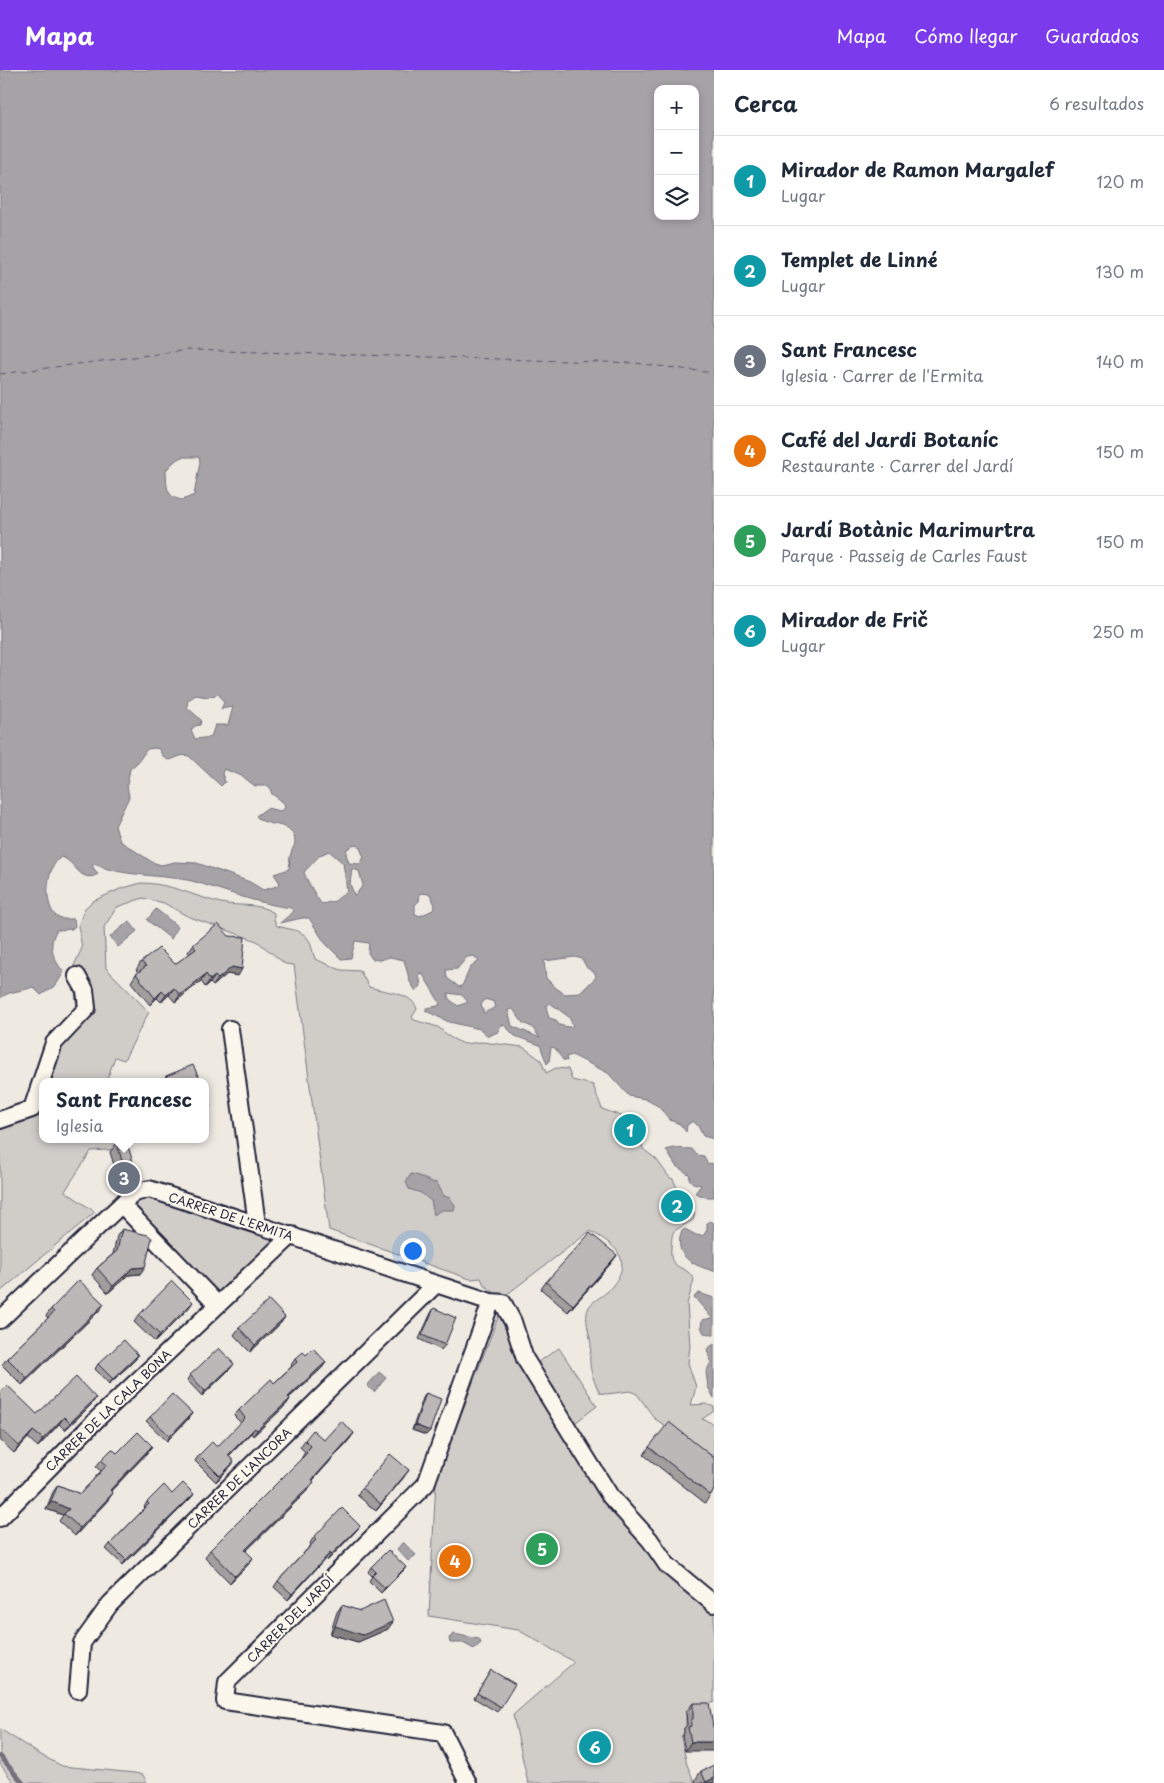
<!DOCTYPE html>
<html lang="es">
<meta charset="utf-8">
<style>
body{margin:0;font-family:"Playpen Sans",sans-serif;background:#f6f6f7;color:#1f2937}
.controls{position:absolute;right:15px;top:15px;display:grid;overflow:hidden;border-radius:10px;box-shadow:0 2px 8px #0003}
.controls button{width:45px;height:45px;display:grid;place-items:center;padding:0;border:0;border-bottom:1px solid #e0e1e3;background:#fff;color:#1f2937;font:25px sans-serif}
.you{position:absolute;left:412px;top:1180px;width:18px;height:18px;margin:-12px;border:4px solid #fff;border-radius:50%;background:#1a73e8;box-shadow:0 0 0 8px #1a73e833}
.badge{display:grid;place-items:center;width:32px;height:32px;border-radius:50%;background:#7c3aed;color:#fff;font-size:16px;font-weight:700}
.pin{position:absolute;translate:-50% -50%;border:2px solid #fff;box-shadow:0 1px 5px #0006}
.popup{position:absolute;left:39px;top:1008px;width:170px;height:65px;box-sizing:border-box;display:grid;place-content:center;border-radius:10px;background:#fff;filter:drop-shadow(0 1px 4px #0005);font-size:16px;white-space:nowrap;color:#747a83}
.popup b{font-size:19px;color:#1f2937}
.popup::after{content:'';position:absolute;left:50%;top:100%;margin-left:-10px;border:10px solid transparent;border-top-color:#fff}
.list{margin:0;padding:0;list-style:none}
h2{display:flex;justify-content:space-between;align-items:center;height:65px;margin:0;padding:0 20px;font-size:21px}
h2 small{font-size:16px;font-weight:400;color:#747a83}
.list li{display:grid;grid-template-columns:32px 1fr auto;gap:15px;align-items:center;box-sizing:border-box;height:90px;padding:0 20px;border-top:1px solid #e0e1e3}
.list b{display:block;font-size:19px;white-space:nowrap}
.list p{margin:0;font-size:16px;white-space:nowrap;color:#747a83}
.list em{font-size:16px;font-style:normal;color:#747a83}
.icon{flex:none;width:28px;height:28px;fill:none;stroke:currentColor;stroke-width:2;stroke-linecap:round;stroke-linejoin:round}
.map{position:relative;flex:none;width:714px;height:1713px;overflow:hidden}
header{display:flex;align-items:center;gap:30px;box-sizing:border-box;height:70px;padding:0 25px;background:#7c3aed;color:#fff}
header strong{font-size:24px}
nav{display:flex;gap:28px;margin-inline-start:auto;font-size:18px}
main{display:flex}
aside{flex:1;background:#fff}
.map>svg:first-child{display:block}
.green{fill:#d0cdc9;stroke:#797882}
.water{fill:#a6a3a7;stroke:#716f7c;fill-rule:evenodd}
.lines{fill:none;stroke-linecap:round;stroke-linejoin:round}
.stream{stroke:#716f7c;stroke-width:4.5}
.ferry{stroke:#575666;stroke-width:1;stroke-dasharray:6 5;stroke-linecap:butt}
.minor-casing{stroke:#22223b;stroke-width:20}
.minor{stroke:#fbf7ec;stroke-width:16}
.wall{fill:#a29e9e;stroke:#22223b}
.shaded-wall{fill:#848181;stroke:#22223b}
.building{fill:#bcb8b8;stroke:#22223b}
.labels{text-anchor:middle;dominant-baseline:central;stroke-width:4;stroke-linejoin:round;paint-order:stroke}
.street-label{font-size:12px;fill:#22223b;stroke:#fbf7ec}
</style>
<header>
<strong>Mapa</strong>
<nav><a>Mapa</a><a>Cómo llegar</a><a>Guardados</a></nav>
</header>
<main>
<div class="map">
<svg width="714" height="1713" viewBox="0 0 714 1713">
<rect width="100%" height="100%" fill="#eeeae2"/>
<filter id="ink" filterUnits="userSpaceOnUse"><feTurbulence type="fractalNoise" baseFrequency=".02" numOctaves="2"/><feDisplacementMap in="SourceGraphic" scale="10" xChannelSelector="R" yChannelSelector="G"/><feConvolveMatrix kernelMatrix="1 2 1 2 8 2 1 2 1" color-interpolation-filters="sRGB"/></filter>
<g filter="url(#ink)">
<path class="green" d="M141 813C170 813 193 826 221 833 239 837 257 832 274 843V850L277 856 298 861 306 866 310 872 315 889 341 900 360 901 369 917C384 922 412 922 417 939L412 947 414 950 438 957 451 968 464 974 482 972 523 977 541 990 546 1003 556 998 568 999 572 1010 593 1015 602 1039 624 1047 631 1045 640 1061 643 1079 656 1089 670 1108 673 1109 681 1127 695 1144 693 1150 674 1161C671 1166 672 1171 671 1177 668 1203 687 1193 694 1210L687 1234 690 1276 688 1293 696 1317 691 1335 706 1334 714 1337V1341L702 1349 714 1354V1387L655 1349 637 1324 630 1321 607 1324 600 1323C595 1314 591 1304 590 1294 589 1288 591 1281 591 1275 590 1263 583 1248 589 1237 593 1231 601 1227 607 1222 635 1193 620 1177 590 1161L502 1228 484 1215 481 1208 470 1209 329 1160 294 895 285 894 257 871 187 846 164 833 143 828 117 837 104 857 106 898 149 942 124 990 115 987 106 1012H43V1069H117L121 1079 91 1081 65 1121 95 1142 0 1222V1047L30 1033 77 938 72 900 82 878 78 856 85 838 93 831 120 819Z
M135 1123 292 1165 217 1234 127 1129Z
M500 1242 514 1280 527 1307 688 1519 714 1542V1632L702 1638 701 1641 686 1642V1658H684V1666L681 1667 687 1695 695 1713H528L513 1645 574 1592 518 1560 429 1546 436 1410Z
M559 1278 597 1336 571 1356 534 1295Z
M0 1659 39 1684 62 1696 135 1703 143 1705 147 1713H14L0 1694Z"/>
<path class="water" d="M0 0H714V1069L703 1066 698 1056 693 1051 687 1055 686 1062 680 1054 670 1050 658 1036 645 1029 629 1026 608 1003 572 985 566 987 567 991 563 990 555 978 551 977 549 992 547 994 540 975 515 966 504 955H501L498 962 488 966 480 959 449 952 426 941V938L438 936 440 933 422 903 419 904 421 916 416 921 410 912 404 890 390 887 380 890 372 889 368 883 369 873 355 871 351 888 341 889 325 873 309 848H302L280 853 294 841 291 838C254 833 227 821 192 811 166 805 116 806 95 794L92 796 98 804C80 815 75 790 61 787 46 797 43 834 56 846L63 849H74L75 856 72 859 57 860C47 874 53 890 64 902L56 915 41 925 33 917C21 922 11 920 0 928ZM658 19H695V146H658ZM182 387H199L200 392 194 425 183 430C164 428 167 413 166 400L176 390ZM219 624 224 633 221 639 233 637 228 655H215L211 667 195 669 191 660 195 656 200 655 201 650 187 637 188 630 196 625 207 627ZM155 678 159 679C169 701 174 682 189 686L221 716 225 712 222 703 224 699 242 706 255 716H269L272 724 284 733 285 738 280 741 267 738 256 746C266 759 294 749 295 772 295 776 292 779 291 783 289 788 290 793 289 799L274 804 280 813 277 816 263 820 250 812 197 793 175 792 161 795 152 792 120 771 115 756 129 727 127 715 130 699 138 692 147 679ZM353 775 359 776 364 787 360 794 349 793 346 784 347 779ZM329 781 343 793 347 821 335 831 322 834C319 832 305 807 304 802L320 785ZM352 799 359 801 363 815 355 826 350 814ZM420 823 430 824 435 835 433 840 420 846 415 844V835L419 831ZM474 886 479 891 470 898 462 916 459 917 447 908 446 900 457 899 467 887ZM575 887 582 889 587 898 595 903 596 907 580 923 565 924 556 918 546 908 544 891ZM448 923 462 925 468 932 458 936 449 929ZM485 929 494 932 496 937 484 943 481 935ZM550 933 569 947 573 956 568 957 559 955 556 950 549 948 546 936ZM513 939 523 953 532 957 540 968 512 956 508 940Z
M156 839 178 857 171 869 147 850Z
M129 851 137 861 118 877 110 867Z
M674 1078 692 1079 697 1085 704 1086 707 1093 714 1094V1127H705L695 1123 701 1115 693 1113 689 1109 690 1105 676 1096 666 1080Z
M411 1104C421 1105 427 1112 437 1113L444 1126 450 1128 455 1135 454 1140H441L434 1145 431 1131 421 1123 409 1119 406 1112Z
M710 1151 714 1153V1201C694 1196 672 1186 682 1161L685 1159 696 1165 703 1166 707 1160V1153Z
M699 1223 714 1228V1265L704 1263 701 1257 702 1250 712 1248 694 1227Z
M714 1274V1328L708 1317 706 1302 711 1292 707 1279Z
M379 1302 386 1308 374 1322 367 1316Z
M403 1472 416 1485 408 1491 397 1479Z
M454 1564 479 1569 481 1573 474 1579 463 1573H450L449 1568Z"/>
<g class="lines">
<path class="stream" d="M0 1686 23 1713"/>
<path class="ferry" d="M0 304 188 280 635 293 714 303"/>
<defs>
<path id="minor" d="M230 959 257 1154
M0 1050 32 1039 54 973 87 938 85 920 77 906
M122 1135 217 1234
M0 1250 127 1129 135 1123 149 1119 436 1214 491 1232 503 1233 513 1252 525 1289 610 1426 650 1470 667 1495 714 1534
M0 1448 98 1348 292 1165
M78 1620 82 1573 110 1534 436 1214
M468 1713 443 1663 225 1631 227 1612 426 1414 491 1232"/>
</defs>
<use href="#minor" class="minor-casing"/>
<use href="#minor" class="minor"/>
</g>
<path class="wall" d="M193 875 238 906 227 904 213 916 210 913 205 917 201 911 175 932 169 925 161 932 157 928 150 935 131 912 136 904 139 902 136 900 141 892 175 894 190 884 188 882Z
M166 1006 201 1012H163Z
M117 1073 137 1105 131 1114 121 1118 110 1082Z
M122 1159 140 1204 128 1205 108 1223 92 1205 97 1198 113 1184 117 1166Z
M617 1185 612 1192 568 1242 541 1219 546 1212Z
M434 1238 445 1275 441 1280 419 1269 431 1243Z
M51 1239 99 1241 22 1315 2 1295 7 1288 48 1248 46 1246Z
M188 1239 155 1272 134 1252 139 1245Z
M285 1247 280 1254 250 1282 234 1265 239 1258Z
M138 1285 135 1290 109 1314 95 1299 98 1294Z
M306 1285 326 1292 322 1298 289 1328 290 1329 286 1335 253 1366 251 1363 229 1386 234 1392 230 1397 216 1412 195 1391 199 1385 217 1377 241 1353 234 1346 239 1340 274 1313 292 1296 291 1295 295 1289Z
M230 1299 202 1326 187 1310 190 1305Z
M0 1323 37 1344 91 1335 65 1360 59 1354 38 1377 28 1368 14 1383 0 1370Z
M426 1323V1365L412 1360 423 1328Z
M192 1343 189 1348 167 1371 146 1351 150 1347Z
M354 1363 349 1370 313 1410 309 1419 246 1481 248 1495 230 1513 205 1487 210 1480 301 1389 305 1382 300 1377 305 1370H324Z
M649 1377 714 1420 705 1433 644 1385Z
M117 1383H147L111 1421 108 1430 75 1466 59 1451 63 1445 46 1439 53 1422 58 1415 80 1424 101 1401 96 1397 101 1390Z
M404 1407 376 1441 357 1425 362 1418Z
M172 1424H194L190 1429 123 1495 106 1479 110 1474 145 1438 144 1437 147 1432Z
M360 1456 355 1462 327 1491 325 1489 288 1530 274 1517 278 1511 311 1475 310 1473 314 1467Z
M371 1497H406L402 1502 381 1523 369 1511 372 1506 368 1502Z
M342 1535 388 1559 358 1572 330 1564 337 1542Z
M491 1600 501 1637 497 1642 474 1628Z
M693 1633 713 1657 685 1681 682 1666 684 1663V1658L687 1655 686 1642Z
M701 1701 714 1713H696L695 1710Z"/>
<path class="shaded-wall" d="M232 897 242 899 238 906 227 904 213 916 218 909Z
M206 904 201 911 175 932 180 925Z
M215 906 210 913 205 917 210 910Z
M174 918 169 925 161 932 166 925Z
M162 921 157 928 150 935 155 928Z
M211 1035 205 1042V1037Z
M137 1105 131 1114 121 1118 127 1109Z
M617 1185 612 1192 568 1242 573 1235Z
M145 1197 140 1204 128 1205 108 1223 113 1216 133 1198Z
M193 1232 188 1239 155 1272 160 1265Z
M104 1234 99 1241 22 1315 27 1308Z
M285 1247 280 1254 250 1282 255 1275Z
M138 1285 135 1290 109 1314 113 1309Z
M326 1292 322 1298 283 1333 288 1327Z
M234 1294 230 1299 202 1326 205 1321Z
M96 1328 91 1335 65 1360 70 1353Z
M290 1329 286 1335 253 1366 257 1360Z
M192 1343 189 1348 167 1371 170 1366Z
M64 1347 59 1354 38 1377 43 1369Z
M415 1355 430 1361 426 1365 412 1360Z
M255 1358 251 1363 224 1391 228 1385Z
M33 1361 28 1368 14 1383 19 1376Z
M354 1363 349 1370 307 1417 312 1410Z
M152 1376 147 1383 105 1427 110 1420Z
M234 1392 230 1397 216 1412 220 1406Z
M409 1400 404 1407 376 1441 381 1434Z
M314 1412 309 1419 240 1487 245 1480Z
M113 1423 108 1430 75 1466 80 1458Z
M194 1424 190 1429 123 1495 126 1490Z
M51 1431 69 1439 63 1445 46 1439Z
M360 1456 355 1462 327 1491 331 1485Z
M330 1483 325 1489 288 1530 292 1524Z
M253 1488 248 1495 230 1513 235 1506Z
M406 1497 402 1502 381 1523 385 1518Z
M393 1552 388 1559 358 1572 330 1564 335 1556Z
M691 1672H714V1681H685Z
M714 1708V1713H705L706 1712Z"/>
<path class="building" d="M218 854 229 866 245 867 242 899 232 897 218 909 215 906 210 910 206 904 180 925 174 918 166 925 162 921 155 928 136 904 146 896 141 892 159 878 175 894 196 879 193 875Z
M193 995 201 1012H169L166 1006Z
M205 1023 211 1035 205 1037Z
M126 1070 137 1105 127 1109 117 1073Z
M122 1159 148 1165 152 1168 145 1197 133 1198 113 1216 97 1198 117 1181Z
M590 1163 617 1185 573 1235 546 1212Z
M79 1210 104 1234 27 1308 7 1288 54 1242 51 1239Z
M172 1211 193 1232 160 1265 139 1245Z
M269 1230 285 1247 255 1275 239 1258Z
M434 1238 456 1248 445 1275 422 1265Z
M124 1270 138 1285 113 1309 98 1294Z
M219 1278 234 1294 205 1321 190 1305Z
M313 1278 326 1292 288 1327 290 1329 257 1360 255 1358 228 1385 234 1392 220 1406 199 1385 212 1372 217 1377 245 1348 239 1340 271 1309 274 1313 297 1292 295 1289 303 1282 306 1285Z
M76 1307 96 1328 70 1353 64 1347 43 1369 33 1361 19 1376 0 1358V1323L7 1315 37 1344Z
M426 1323 441 1329 430 1361 415 1355Z
M172 1324 192 1343 170 1366 150 1347Z
M341 1351 354 1363 312 1410 314 1412 245 1480 253 1488 235 1506 210 1480 307 1383 306 1382 311 1376 305 1370 313 1360 324 1370Z
M669 1352 714 1388V1420L710 1425 649 1377Z
M138 1362 152 1376 110 1420 113 1423 80 1458 64 1444 69 1439 51 1431 58 1415 80 1424 107 1395 101 1390 112 1379 117 1383Z
M390 1384 409 1400 381 1434 362 1418Z
M183 1413 194 1424 126 1490 110 1474 149 1434 147 1432 164 1415 172 1424Z
M342 1438 360 1456 331 1485 330 1483 292 1524 278 1511 316 1470 314 1467Z
M388 1480 406 1497 385 1518 372 1506 376 1502 371 1497Z
M384 1530 393 1552 363 1565 335 1556 342 1535 360 1541Z
M491 1600 515 1614 501 1637 477 1623Z
M693 1633H709L713 1657H714V1672H691L688 1657 691 1656V1649H693Z
M714 1695V1708L706 1712 701 1701Z"/>
</g>
<g class="labels">
<g class="street-label">
<text transform="translate(231 1146) rotate(18)">CARRER DE L'ERMITA</text>
<text transform="translate(108 1340) rotate(-44)">CARRER DE LA CALA BONA</text>
<text transform="translate(239 1408) rotate(-44)">CARRER DE L'ANCORA</text>
<text transform="translate(290 1549) rotate(-45)">CARRER DEL JARDÍ</text>
</g>
</g>
</svg>
<div class="controls">
<button>+</button>
<button>−</button>
<button><svg class="icon" aria-label="layers" viewBox="0 0 24 24"><path d="M12 4l9 5-9 5-9-5zM3 14l9 5 9-5"/></svg></button>
</div>
<div class="you"></div>
<div class="pin badge" style="left:630px;top:1060px;background:#0f9aa8">1</div>
<div class="pin badge" style="left:677px;top:1136px;background:#0f9aa8">2</div>
<div class="pin badge" style="left:124px;top:1108px;background:#6b7280">3</div>
<div class="popup"><b>Sant Francesc</b>Iglesia</div>
<div class="pin badge" style="left:455px;top:1491px;background:#e8710a">4</div>
<div class="pin badge" style="left:542px;top:1479px;background:#2e9e5b">5</div>
<div class="pin badge" style="left:595px;top:1677px;background:#0f9aa8">6</div>
</div>
<aside>
<h2>Cerca<small>6 resultados</small></h2>
<ul class="list">
<li><span class="badge" style="background:#0f9aa8">1</span><div><b>Mirador de Ramon Margalef</b><p>Lugar</p></div><em>120 m</em></li>
<li><span class="badge" style="background:#0f9aa8">2</span><div><b>Templet de Linné</b><p>Lugar</p></div><em>130 m</em></li>
<li><span class="badge" style="background:#6b7280">3</span><div><b>Sant Francesc</b><p>Iglesia · Carrer de l'Ermita</p></div><em>140 m</em></li>
<li><span class="badge" style="background:#e8710a">4</span><div><b>Café del Jardi Botaníc</b><p>Restaurante · Carrer del Jardí</p></div><em>150 m</em></li>
<li><span class="badge" style="background:#2e9e5b">5</span><div><b>Jardí Botànic Marimurtra</b><p>Parque · Passeig de Carles Faust</p></div><em>150 m</em></li>
<li><span class="badge" style="background:#0f9aa8">6</span><div><b>Mirador de Frič</b><p>Lugar</p></div><em>250 m</em></li>
</ul>
</aside>
</main>
